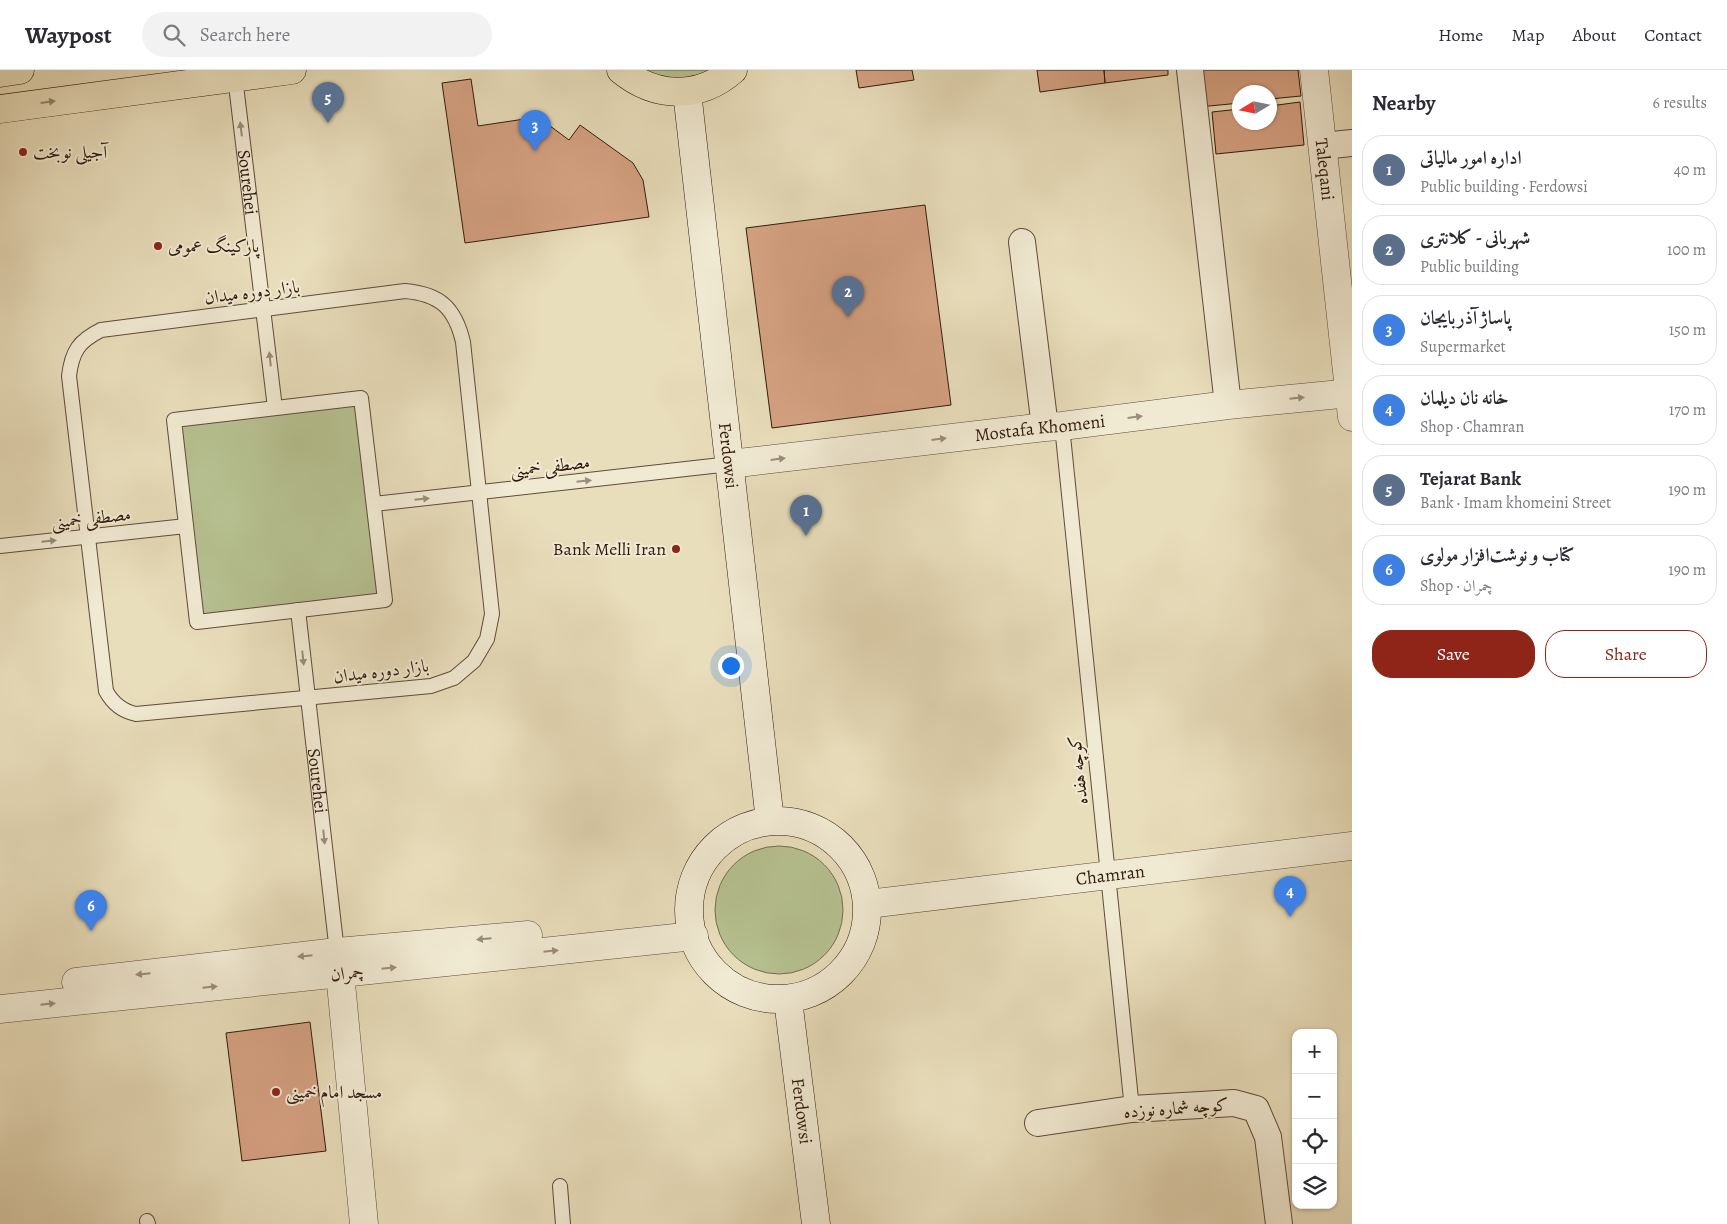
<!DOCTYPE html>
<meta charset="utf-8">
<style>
body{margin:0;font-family:Alegreya,Amiri,serif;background:#f2f2f3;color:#2b2b33}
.controls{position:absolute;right:15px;bottom:15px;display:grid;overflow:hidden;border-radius:10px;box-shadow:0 1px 4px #0004}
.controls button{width:45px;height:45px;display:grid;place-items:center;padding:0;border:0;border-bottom:1px solid #e1e1e2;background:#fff;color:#2b2b33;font:25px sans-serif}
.compass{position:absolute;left:1232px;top:15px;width:45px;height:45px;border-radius:50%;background:#fff;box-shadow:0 1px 4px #0004;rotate:260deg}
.you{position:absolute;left:730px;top:595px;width:18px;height:18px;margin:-12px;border:4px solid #fff;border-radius:50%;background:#1a73e8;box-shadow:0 0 0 8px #1a73e833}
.badge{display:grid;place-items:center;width:32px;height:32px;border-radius:50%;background:#8f2418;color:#fff;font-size:16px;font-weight:700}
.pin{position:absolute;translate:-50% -41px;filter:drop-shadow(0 1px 2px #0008)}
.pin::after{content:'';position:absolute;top:26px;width:18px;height:15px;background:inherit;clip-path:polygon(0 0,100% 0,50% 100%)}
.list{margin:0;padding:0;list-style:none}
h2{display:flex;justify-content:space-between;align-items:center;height:65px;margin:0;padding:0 20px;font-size:21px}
h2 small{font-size:16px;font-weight:400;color:#7c7c81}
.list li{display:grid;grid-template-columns:32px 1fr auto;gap:15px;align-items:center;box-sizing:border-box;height:70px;margin:0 10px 10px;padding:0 10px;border:1px solid #e1e1e2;border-radius:20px}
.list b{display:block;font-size:19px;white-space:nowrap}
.list p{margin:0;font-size:16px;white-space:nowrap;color:#7c7c81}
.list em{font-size:16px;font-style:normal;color:#7c7c81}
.actions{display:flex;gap:10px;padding:15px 20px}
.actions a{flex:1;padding:11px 0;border:1px solid #8f2418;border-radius:20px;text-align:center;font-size:18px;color:#8f2418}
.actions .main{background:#8f2418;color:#fff}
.icon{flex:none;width:28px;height:28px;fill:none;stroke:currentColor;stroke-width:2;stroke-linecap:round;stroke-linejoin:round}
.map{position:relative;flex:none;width:1352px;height:1154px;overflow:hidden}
header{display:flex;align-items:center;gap:30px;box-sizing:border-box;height:70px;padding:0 25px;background:#fff;border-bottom:1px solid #e1e1e2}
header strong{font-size:24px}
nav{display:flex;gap:28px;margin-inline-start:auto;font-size:18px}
.search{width:350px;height:45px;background:#f2f2f3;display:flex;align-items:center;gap:12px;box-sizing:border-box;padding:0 18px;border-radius:28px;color:#7c7c81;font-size:19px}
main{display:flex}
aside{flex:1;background:#fff}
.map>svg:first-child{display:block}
.green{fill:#b6c191;stroke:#746e4f}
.building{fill:#d6a283;stroke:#311a0d}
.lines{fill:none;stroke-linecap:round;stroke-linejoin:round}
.service-casing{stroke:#5f4b39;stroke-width:16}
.minor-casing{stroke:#5f4b39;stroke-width:28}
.tertiary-casing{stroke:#5f4b39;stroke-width:29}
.secondary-casing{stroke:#311a0d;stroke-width:29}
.primary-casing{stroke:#311a0d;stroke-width:29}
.service{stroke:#f1ead3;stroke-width:14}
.minor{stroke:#f1ead3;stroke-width:26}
.tertiary{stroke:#f1ead3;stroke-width:28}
.secondary{stroke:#f1ead3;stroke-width:28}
.primary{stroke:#e9debc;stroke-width:28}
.oneway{fill:#96866d}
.oneway2{fill:#9b8c7a}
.poi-dot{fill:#8f2418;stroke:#f1ead3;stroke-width:2}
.labels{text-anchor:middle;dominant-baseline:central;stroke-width:4;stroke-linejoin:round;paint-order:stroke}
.poi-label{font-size:18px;fill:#311a0d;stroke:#f1ead3;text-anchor:start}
.street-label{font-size:18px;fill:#311a0d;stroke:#f1ead3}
</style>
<header>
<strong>Waypost</strong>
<div class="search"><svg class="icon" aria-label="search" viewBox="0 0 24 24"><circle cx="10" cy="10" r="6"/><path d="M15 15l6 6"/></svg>Search here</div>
<nav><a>Home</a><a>Map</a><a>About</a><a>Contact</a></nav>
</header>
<main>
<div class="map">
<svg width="1352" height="1154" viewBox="0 0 1352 1154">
<rect width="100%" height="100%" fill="#e9debc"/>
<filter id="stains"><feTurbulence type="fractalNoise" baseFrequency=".004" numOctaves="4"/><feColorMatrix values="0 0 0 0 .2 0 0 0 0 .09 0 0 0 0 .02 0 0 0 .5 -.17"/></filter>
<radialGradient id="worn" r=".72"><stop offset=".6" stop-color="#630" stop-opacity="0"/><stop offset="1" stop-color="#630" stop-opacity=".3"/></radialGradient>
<path class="green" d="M642 0H711C679 12 673 12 642 0Z
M361 328 385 530 197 552 174 350Z
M715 840a64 64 0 1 1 128 0a64 64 0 1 1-128 0Z"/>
<path class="building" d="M856 0H912L914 10 859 18Z
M1037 0H1104L1105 13 1040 22Z
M1104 0H1168V5L1105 13Z
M1195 0H1298L1301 26 1270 29V22H1240V33L1199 37Z
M471 9 478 56 538 47 569 70 580 55 633 93 643 110 649 147 465 173 442 13Z
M1300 32 1304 75 1216 84 1212 42 1240 39V52H1270V36Z
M925 135 951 335 772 358 746 158Z
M310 952 326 1081 242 1091 226 963Z"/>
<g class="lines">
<defs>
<g id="service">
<path id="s1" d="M235 7 275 338"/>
<path d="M405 221C440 224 455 238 463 272L492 544 487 569 474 591 454 608 431 616 136 644C122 641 113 634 106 621L69 306C72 281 79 271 101 260Z"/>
<path d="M361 328 385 530 197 552 174 350Z"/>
<path d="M1062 356 1132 1039"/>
<path d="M374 434 730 394"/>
<path d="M0 476 186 456"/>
<path id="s2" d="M298 540 337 882"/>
<path d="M560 1116 563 1154"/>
<path d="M147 1151 148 1154"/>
</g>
<path id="minor" d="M1190 0 1228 335
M1323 76 1352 73
M1022 172 1045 357
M1038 1053 1132 1039 1234 1033 1256 1039 1268 1067 1279 1154"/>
<g id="tertiary">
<path id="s3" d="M1314 0 1352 347"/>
<path id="s4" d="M730 394 1045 357 1062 356 1228 335 1352 323"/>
<path id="s5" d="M868 834 1352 776"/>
<path d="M340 903 364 1154"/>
<path d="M76 912 337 882 528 865"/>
<path d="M0 939 694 866"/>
</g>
<g id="secondary">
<path id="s6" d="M687 22 770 751"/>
<circle cx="778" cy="840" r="89"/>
<path id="s7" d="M788 930 816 1154"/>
</g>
<path id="primary" d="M621 0C655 28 699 30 733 0
M0 3 20 0
M0 39 292 0"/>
</defs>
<use href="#service" class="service-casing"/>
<use href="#minor" class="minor-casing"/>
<use href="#tertiary" class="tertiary-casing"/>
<use href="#secondary" class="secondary-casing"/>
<use href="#primary" class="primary-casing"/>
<use href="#service" class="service"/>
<use href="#minor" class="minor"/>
<use href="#tertiary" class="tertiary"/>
<use href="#secondary" class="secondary"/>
<use href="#primary" class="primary"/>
</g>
<defs><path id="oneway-solid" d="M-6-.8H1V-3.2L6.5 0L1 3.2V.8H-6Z" transform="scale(1.25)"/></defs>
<use class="oneway" href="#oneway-solid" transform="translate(48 32) rotate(-8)"/>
<g class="oneway2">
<use href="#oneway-solid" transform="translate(241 59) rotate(-97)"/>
<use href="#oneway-solid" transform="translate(270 289) rotate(-96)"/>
<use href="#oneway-solid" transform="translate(1297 328) rotate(-6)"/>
<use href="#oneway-solid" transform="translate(1135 347) rotate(-7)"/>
<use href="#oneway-solid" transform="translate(939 369) rotate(-7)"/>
<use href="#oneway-solid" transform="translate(778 389) rotate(-7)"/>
<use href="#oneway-solid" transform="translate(584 411) rotate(-6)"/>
<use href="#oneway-solid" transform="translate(422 429) rotate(-6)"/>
<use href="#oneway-solid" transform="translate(49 471) rotate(-6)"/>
<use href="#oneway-solid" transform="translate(303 588) rotate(84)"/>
<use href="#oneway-solid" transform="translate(324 767) rotate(84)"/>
<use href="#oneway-solid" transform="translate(484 869) rotate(175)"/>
<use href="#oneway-solid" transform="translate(551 881) rotate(-6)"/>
<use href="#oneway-solid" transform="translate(305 886) rotate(174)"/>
<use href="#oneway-solid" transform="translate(389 898) rotate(-6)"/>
<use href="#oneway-solid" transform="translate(143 904) rotate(174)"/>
<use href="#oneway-solid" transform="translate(210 917) rotate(-6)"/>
<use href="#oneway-solid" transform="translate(48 934) rotate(-6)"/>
</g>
<g class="poi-dot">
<circle cx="23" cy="82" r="5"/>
<circle cx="158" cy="176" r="5"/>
<circle cx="676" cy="479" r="5"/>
<circle cx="276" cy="1022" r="5"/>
</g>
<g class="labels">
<g class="poi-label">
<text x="33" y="82">آجیلی نوبخت</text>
<text x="168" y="176">پارکینگ عمومی</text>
<text x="666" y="479" text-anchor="end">Bank Melli Iran</text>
<text x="286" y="1022">مسجد امام خمینی</text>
</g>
<g class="street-label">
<text stroke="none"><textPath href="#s3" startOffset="100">Taleqani</textPath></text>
<text stroke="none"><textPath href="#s1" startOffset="106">Sourehei</textPath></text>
<text transform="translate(252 222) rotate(-7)">بازار دوره میدان</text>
<text stroke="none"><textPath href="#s4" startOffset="312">Mostafa Khomeni</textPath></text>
<text stroke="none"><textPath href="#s6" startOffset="366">Ferdowsi</textPath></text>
<text transform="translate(550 396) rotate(-6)">مصطفی خمینی</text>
<text transform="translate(91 448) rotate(-6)">مصطفی خمینی</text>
<text transform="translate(381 601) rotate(-7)">بازار دوره میدان</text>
<text transform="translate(1078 700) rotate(-96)">کوچه هفده</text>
<text stroke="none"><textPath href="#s2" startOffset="172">Sourehei</textPath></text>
<text stroke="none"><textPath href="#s5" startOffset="244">Chamran</textPath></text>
<text transform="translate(347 903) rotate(-6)">چمران</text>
<text transform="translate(1176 1038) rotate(-4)">کوچه شماره نوزده</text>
<text stroke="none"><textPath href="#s7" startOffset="112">Ferdowsi</textPath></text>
</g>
</g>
<rect width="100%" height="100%" filter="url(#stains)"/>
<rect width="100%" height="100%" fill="url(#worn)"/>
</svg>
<div class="controls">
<button>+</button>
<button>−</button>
<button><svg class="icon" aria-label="locate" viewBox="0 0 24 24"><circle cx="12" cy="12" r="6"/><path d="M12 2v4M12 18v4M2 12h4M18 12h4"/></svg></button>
<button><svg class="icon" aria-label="layers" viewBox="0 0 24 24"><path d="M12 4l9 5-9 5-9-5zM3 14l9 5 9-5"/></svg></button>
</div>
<svg class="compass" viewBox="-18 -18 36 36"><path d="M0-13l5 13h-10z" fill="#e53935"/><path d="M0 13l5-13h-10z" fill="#7c7c81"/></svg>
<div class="you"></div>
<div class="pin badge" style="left:806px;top:466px;background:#5c6f8a">1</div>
<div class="pin badge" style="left:848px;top:247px;background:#5c6f8a">2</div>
<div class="pin badge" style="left:535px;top:81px;background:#3f7fe0">3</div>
<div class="pin badge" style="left:1290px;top:847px;background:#3f7fe0">4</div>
<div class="pin badge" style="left:328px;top:53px;background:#5c6f8a">5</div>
<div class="pin badge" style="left:91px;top:861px;background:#3f7fe0">6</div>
</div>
<aside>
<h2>Nearby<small>6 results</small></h2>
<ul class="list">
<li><span class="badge" style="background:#5c6f8a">1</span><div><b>اداره امور مالیاتی</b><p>Public building · Ferdowsi</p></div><em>40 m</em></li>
<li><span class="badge" style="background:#5c6f8a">2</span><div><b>شهربانی - کلانتری</b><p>Public building</p></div><em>100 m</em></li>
<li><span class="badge" style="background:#3f7fe0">3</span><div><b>پاساژ آذربایجان</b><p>Supermarket</p></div><em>150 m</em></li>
<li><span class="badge" style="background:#3f7fe0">4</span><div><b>خانه نان دیلمان</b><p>Shop · Chamran</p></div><em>170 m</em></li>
<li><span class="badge" style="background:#5c6f8a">5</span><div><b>Tejarat Bank</b><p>Bank · Imam khomeini Street</p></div><em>190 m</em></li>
<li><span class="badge" style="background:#3f7fe0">6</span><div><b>کتاب و نوشت‌افزار مولوی</b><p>Shop · چمران</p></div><em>190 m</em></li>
</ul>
<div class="actions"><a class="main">Save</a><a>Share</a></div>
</aside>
</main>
